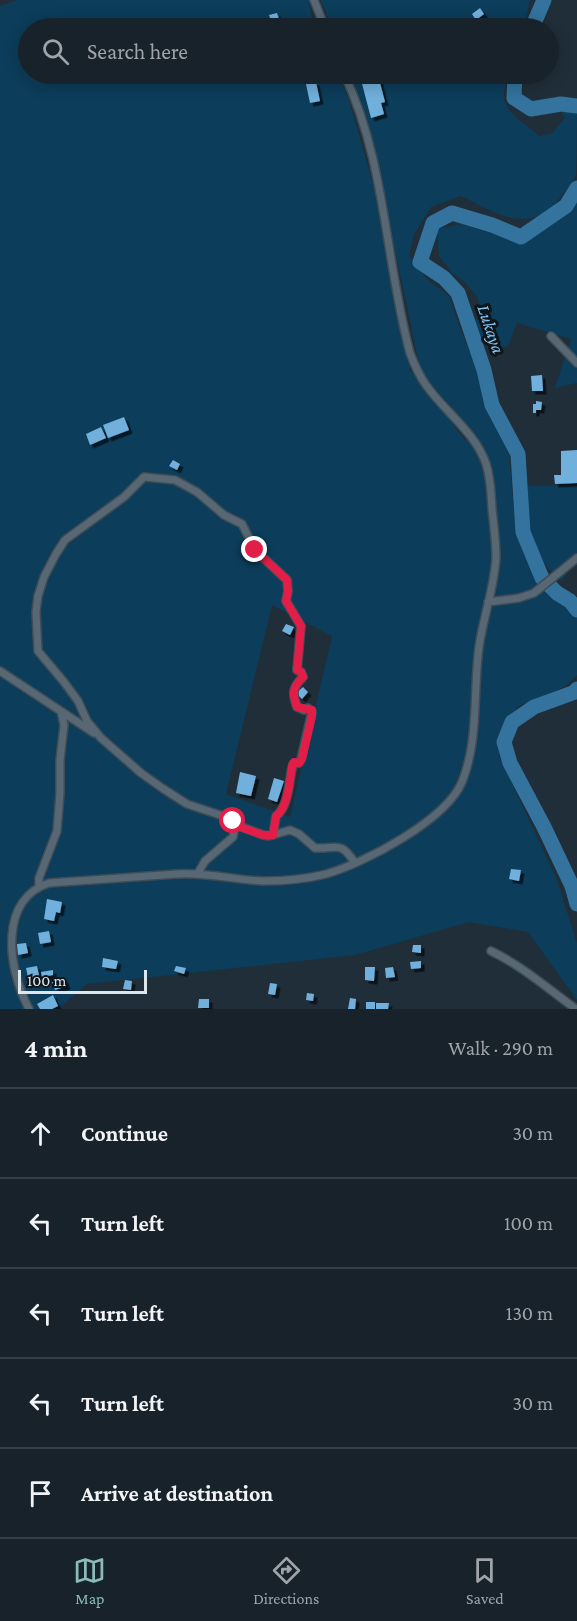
<!DOCTYPE html>
<meta charset="utf-8">
<style>
body{margin:0;font-family:"Crimson Pro",serif;background:#252f37;color:#f1f3f6}
.scale{position:absolute;left:18px;bottom:15px;width:129px;box-sizing:border-box;padding-left:6px;border:3px solid #dce6ed;border-top:0;font-size:16px;line-height:21px;white-space:nowrap;color:#dce6ed;-webkit-text-stroke:4px #0f161b;paint-order:stroke}
.stop{position:absolute;width:18px;height:18px;margin:-14px;border:4px solid #e11d48;border-radius:50%;background:#fff}
.stop.end{background:#e11d48;border-color:#fff;box-shadow:0 2px 6px #0008}
.list{margin:0;padding:0;list-style:none}
h2{display:flex;justify-content:space-between;align-items:center;height:78px;margin:0;padding:0 24px;font-size:26px}
h2 small{font-size:20px;font-weight:400;color:#9fa4a9}
.list li{display:grid;grid-template-columns:39px 1fr auto;gap:18px;align-items:center;box-sizing:border-box;height:90px;padding:0 24px;border-top:2px solid #363f47}
.list b{display:block;font-size:22px;white-space:nowrap}
.list em{font-size:20px;font-style:normal;color:#9fa4a9}
.icon{flex:none;width:33px;height:33px;fill:none;stroke:currentColor;stroke-width:2;stroke-linecap:round;stroke-linejoin:round}
.map{position:relative;flex:none;width:577px;height:1009px;overflow:hidden}
.search{position:absolute;background:#18222b;box-shadow:0 3px 15px #0003;left:18px;right:18px;top:18px;height:66px;display:flex;align-items:center;gap:15px;box-sizing:border-box;padding:0 21px;border-radius:33px;color:#9fa4a9;font-size:22px}
.sheet{height:528px;background:#18222b}
nav{display:flex;justify-content:space-around;align-items:center;box-sizing:border-box;height:84px;border-top:2px solid #363f47;background:#18222b;font-size:16px;color:#9fa4a9}
nav a{display:grid;justify-items:center;gap:3px}
nav .on{color:#8bbbb9}
.map>svg:first-child{display:block}
.green{fill:#0c3d5a;fill-rule:evenodd}
.lines{fill:none;stroke-linecap:round;stroke-linejoin:round}
.river{stroke:#33739d;stroke-width:15}
.building{fill:#71b0dd;filter:url(#shadow)}
.minor-casing{stroke:#3f4c55;stroke-width:10}
.minor{stroke:#576773;stroke-width:7}
.route{stroke:#e11d48;stroke-width:8}
.labels{text-anchor:middle;dominant-baseline:central;stroke-width:6;stroke-linejoin:round;paint-order:stroke}
.water-label{font-size:18px;font-style:italic;fill:#83c8f8;stroke:#0f161b}
</style>
<div class="map">
<svg width="577" height="1009" viewBox="0 0 577 1009">
<defs>
<filter id="shadow"><feDropShadow dx="3.5" dy="3.5" stdDeviation="0" flood-color="#0009"/></filter>
</defs>
<rect width="100%" height="100%" fill="#202e39"/>
<path class="green" d="M18 0H309L311 15 317 28H28V74H337L348 97 378 201 410 370 465 440 473 431 421 373 378 170 349 74H508C507 80 503 91 504 98 507 116 527 124 539 136L552 133 565 118 562 113 565 108 577 111C577 123 577 167 576 175 573 183 565 191 560 198 529 237 496 213 461 196L431 207 414 235 409 255 427 279 449 296 460 329 476 366 491 421 500 427 509 454 514 509 529 564 537 581 577 618V675L567 685 542 698 518 706 502 730 499 756 556 877 577 943V1000L528 932 469 922 355 955 87 984 58 1009H0V6ZM272 605 332 636 290 817 226 794Z
M321 0H530L524 28H332Z
M577 201V383L555 388 571 339 517 323 508 346 496 350C476 339 469 331 481 309L477 297 465 282 452 273 439 256 437 229 462 224 519 241 532 236 575 205Z
M577 485V557L562 581C526 551 528 530 528 486Z"/>
<g class="lines">
<path class="river" d="M532 28 544 0
M515 74 514 98 531 109 561 104 577 106
M577 188 566 206 521 237 492 225 452 213 433 223 420 262 444 278 458 293 484 370 492 405 518 454 523 532 542 578 557 593 570 601 577 610
M577 689 575 692 534 707 512 722 504 742 510 763 544 827 572 886 577 904"/>
</g>
<path class="building" d="M480 8 484 14 476 20 472 14Z
M277 13 281 25 273 27 269 15Z
M378 75 385 102 381 103 384 114 371 118 361 80Z
M316 82 320 101 310 103 306 84Z
M542 375 543 391H532L531 376Z
M536 401 542 402 541 410H536V413H533V404H536Z
M124 417 129 430 108 438 103 425Z
M101 427 106 438 90 445 86 434Z
M577 450V483L555 484 554 475H561V451Z
M173 460 180 464 177 470 169 466Z
M286 624 294 627 290 635 282 631Z
M303 687 308 692 302 699 296 693Z
M240 772 256 776 251 796 236 793Z
M274 778 284 781 277 802 268 799Z
M511 869 521 870 519 881 509 879Z
M47 899 62 902 60 913 56 912 54 921 44 919Z
M49 931 51 942 40 944 38 933Z
M26 943 28 953 18 955 17 944Z
M413 945H421V953L412 952Z
M103 958 118 961 116 969 102 967Z
M421 961V968L411 969 410 962Z
M37 966 40 980 29 982 26 968Z
M176 966 186 968 184 974 174 971Z
M365 967H375L374 981 365 980Z
M393 967 395 977 386 978 385 968Z
M53 970V975L42 977 41 972Z
M64 978 67 986 55 990 52 982Z
M125 980 132 981 131 990 123 989Z
M270 983 277 984 275 995 268 994Z
M307 993 314 994 313 1001 306 1000Z
M53 995 58 1006 52 1009H40L37 1004Z
M350 998 356 999 355 1009H348Z
M199 999H209V1008H198Z
M366 1002H375V1009H366Z
M376 1003H389L388 1009H376Z"/>
<g class="lines">
<defs>
<path id="minor" d="M314 0 325 28
M551 336 577 363
M488 602 519 598 534 593 577 558
M0 671 94 733
M234 824 263 835 269 836 290 830 299 834 315 848C338 849 340 840 355 863
M198 873 205 861 233 837 235 827 229 818 187 804 162 788 141 773 101 738 87 721 78 701 64 682 38 651 36 612 38 596 44 577 56 554 65 540 124 497 144 477 175 480 197 492 224 515 242 524 255 550 287 580 288 591 286 601 301 626 297 670 301 672 303 677C292 688 292 693 297 707L304 710 308 708 312 712 301 759 299 763 293 764C289 778 289 807 276 816L273 835
M39 885V878L57 831 60 793V760L64 725 61 712
M491 951C522 966 547 988 576 1009
M29 1009C6 965 0 899 49 883L177 874C206 872 234 880 263 881 283 881 306 879 326 874 365 863 446 820 462 782 479 740 473 692 479 647 483 618 494 589 496 558 496 542 494 526 492 509 491 494 491 478 486 464 476 433 444 411 426 385 419 375 414 364 410 353 385 261 386 161 344 74"/>
</defs>
<use href="#minor" class="minor-casing"/>
<use href="#minor" class="minor"/>
</g>
<g class="lines">
<path class="route" d="M233 821 234 825 263 835H273L276 816C288 808 290 780 292 766L294 762 299 763 302 759 312 716V710L297 707C292 693 292 688 303 677L301 672 297 670 301 626 286 601 288 591 287 580 255 550"/>
</g>
<g class="labels">
<g class="water-label">
<text transform="translate(491 329) rotate(71)">Lukaya</text>
</g>
</g>
</svg>
<div class="scale">100 m</div>
<div class="stop" style="left:233px;top:821px"></div>
<div class="stop end" style="left:255px;top:550px"></div>
<div class="search"><svg class="icon" aria-label="search" viewBox="0 0 24 24"><circle cx="10" cy="10" r="6"/><path d="M15 15l6 6"/></svg>Search here</div>
</div>
<section class="sheet">
<h2>4 min<small>Walk · 290 m</small></h2>
<ul class="list">
<li><svg class="icon" aria-label="ahead" viewBox="0 0 24 24"><path d="M12 20V5M6 11l6-6 6 6"/></svg><div><b>Continue</b></div><em>30 m</em></li>
<li><svg class="icon" aria-label="left" viewBox="0 0 24 24"><path d="M17 20v-9H6M10 6l-5 5 5 5"/></svg><div><b>Turn left</b></div><em>100 m</em></li>
<li><svg class="icon" aria-label="left" viewBox="0 0 24 24"><path d="M17 20v-9H6M10 6l-5 5 5 5"/></svg><div><b>Turn left</b></div><em>130 m</em></li>
<li><svg class="icon" aria-label="left" viewBox="0 0 24 24"><path d="M17 20v-9H6M10 6l-5 5 5 5"/></svg><div><b>Turn left</b></div><em>30 m</em></li>
<li><svg class="icon" aria-label="arrive" viewBox="0 0 24 24"><path d="M6 21V4h12l-3 4 3 4H6"/></svg><div><b>Arrive at destination</b></div></li>
</ul>
</section>
<nav>
<a class="on"><svg class="icon" aria-label="map" viewBox="0 0 24 24"><path d="M3 6l6-2 6 2 6-2v14l-6 2-6-2-6 2zM9 4v14M15 6v14"/></svg>Map</a>
<a><svg class="icon" aria-label="directions" viewBox="0 0 24 24"><path d="M12 3l9 9-9 9-9-9zM9 14v-3h6M13 9l2 2-2 2"/></svg>Directions</a>
<a><svg class="icon" aria-label="saved" viewBox="0 0 24 24"><path d="M7 4h10v16l-5-4-5 4z"/></svg>Saved</a>
</nav>
